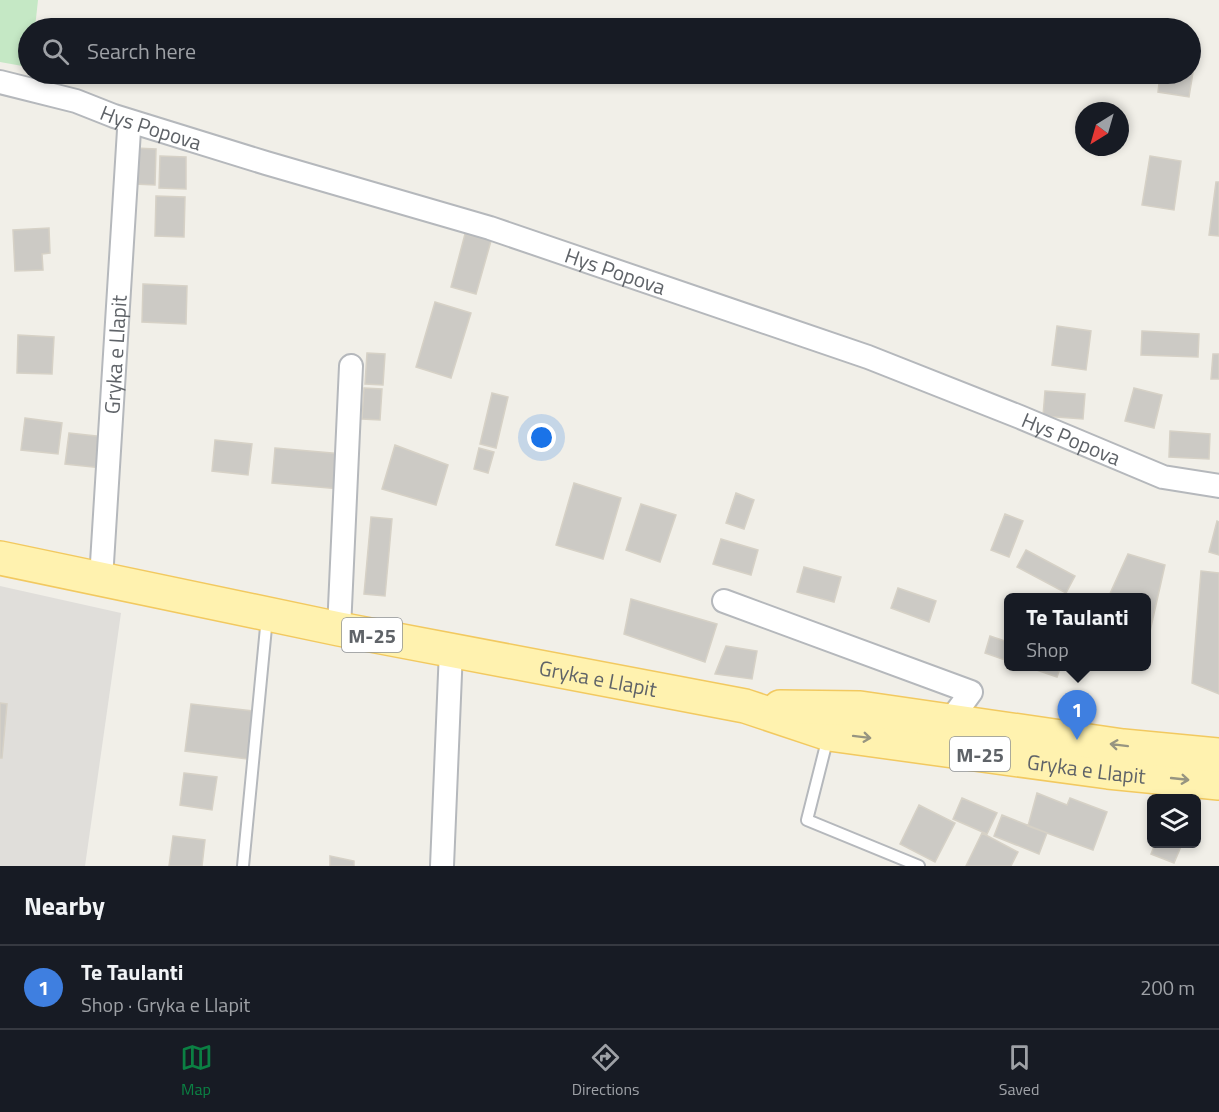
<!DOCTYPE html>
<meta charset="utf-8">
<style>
body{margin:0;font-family:"Titillium Web",sans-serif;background:#20242c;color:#f1f3f6}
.controls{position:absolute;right:18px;bottom:18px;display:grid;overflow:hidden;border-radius:9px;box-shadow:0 3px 9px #0003}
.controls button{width:54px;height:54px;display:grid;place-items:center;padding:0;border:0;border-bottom:2px solid #363941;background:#171b24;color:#f1f3f6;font:30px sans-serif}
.compass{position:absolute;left:1075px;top:102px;width:54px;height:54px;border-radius:50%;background:#171b24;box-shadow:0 3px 9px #0003;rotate:217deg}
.you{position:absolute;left:542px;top:438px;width:21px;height:21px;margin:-15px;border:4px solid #fff;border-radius:50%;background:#1a73e8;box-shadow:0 0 0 9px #1a73e833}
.badge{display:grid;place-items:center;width:39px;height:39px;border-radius:50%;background:#0b8043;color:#fff;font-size:20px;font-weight:700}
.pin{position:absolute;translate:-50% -50px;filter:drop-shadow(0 2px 3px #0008)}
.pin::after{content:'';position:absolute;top:32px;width:21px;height:18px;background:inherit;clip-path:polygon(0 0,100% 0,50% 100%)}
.popup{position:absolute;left:1004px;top:593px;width:147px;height:78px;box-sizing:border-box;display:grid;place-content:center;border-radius:9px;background:#171b24;filter:drop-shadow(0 2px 4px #0005);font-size:20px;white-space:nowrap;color:#9ea1a6}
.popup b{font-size:22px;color:#f1f3f6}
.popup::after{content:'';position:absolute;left:50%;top:100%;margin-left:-12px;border:12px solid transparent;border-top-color:#171b24}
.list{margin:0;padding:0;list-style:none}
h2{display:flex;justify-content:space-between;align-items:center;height:78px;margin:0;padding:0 24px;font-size:26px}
h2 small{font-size:20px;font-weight:400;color:#9ea1a6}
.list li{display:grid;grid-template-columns:39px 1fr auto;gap:18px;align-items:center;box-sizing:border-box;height:84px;padding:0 24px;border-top:2px solid #363941}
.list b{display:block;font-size:22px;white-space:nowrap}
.list p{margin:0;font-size:20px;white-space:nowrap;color:#9ea1a6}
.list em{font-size:20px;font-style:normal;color:#9ea1a6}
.icon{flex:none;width:33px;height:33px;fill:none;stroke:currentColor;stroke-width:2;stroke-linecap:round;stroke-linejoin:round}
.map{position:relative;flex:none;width:1219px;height:866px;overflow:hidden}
.search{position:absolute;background:#171b24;box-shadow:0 3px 9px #0003;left:18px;right:18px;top:18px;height:66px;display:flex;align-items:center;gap:15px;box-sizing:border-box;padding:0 21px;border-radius:33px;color:#9ea1a6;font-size:22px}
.sheet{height:162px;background:#171b24}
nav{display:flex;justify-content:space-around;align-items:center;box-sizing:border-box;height:84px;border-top:2px solid #363941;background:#171b24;font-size:16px;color:#9ea1a6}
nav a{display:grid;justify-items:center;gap:3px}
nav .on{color:#0b8043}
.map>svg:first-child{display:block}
.industrial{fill:#e0deda}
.green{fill:#c5e8c5}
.building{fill:#cccac5;stroke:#d6d1c6;stroke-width:1.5}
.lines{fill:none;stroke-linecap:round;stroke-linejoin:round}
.lane-casing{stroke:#b5b8bc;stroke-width:14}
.street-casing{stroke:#b5b8bc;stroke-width:26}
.primary-casing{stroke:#f2c960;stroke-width:36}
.lane{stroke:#fff;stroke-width:10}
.street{stroke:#fff;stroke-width:22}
.primary{stroke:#fff2af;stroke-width:33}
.oneway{stroke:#979581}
.labels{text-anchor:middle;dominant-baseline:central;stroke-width:4.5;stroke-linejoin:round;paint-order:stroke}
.shield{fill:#fff;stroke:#8f9295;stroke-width:1.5}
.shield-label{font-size:20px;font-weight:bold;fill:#5f6368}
.street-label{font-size:21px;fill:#5f6368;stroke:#fff}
</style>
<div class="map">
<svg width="1219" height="866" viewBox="0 0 1219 866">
<rect width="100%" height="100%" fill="#f1efe8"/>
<path class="industrial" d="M0 586 121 613 85 866H0Z"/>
<path class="green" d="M0 0H38L35 28H28V67L0 62Z"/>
<path class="building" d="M1190 47 1197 48 1189 97 1158 92 1160 74H1190Z
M135 148 156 149 155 185 134 184Z
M160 156 186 157V189L159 188Z
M1150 156 1181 161 1174 210 1142 205Z
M1216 182H1219V236L1209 235Z
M156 196 185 197 184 237 155 236Z
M49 228 50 253 42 254 43 270 15 271 13 230Z
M465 234 491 241 476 294 451 287Z
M143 284 187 286 186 324 142 322Z
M435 302 471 313 451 378 416 367Z
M1057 326 1091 331 1086 370 1052 365Z
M1142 331 1199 334 1198 357 1141 355Z
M18 335 54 337 52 374 17 373Z
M367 353 385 354 383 385 365 384Z
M1213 354H1219V379H1211Z
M364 388 382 389 380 420 362 419Z
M1134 388 1162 395 1154 428 1125 421Z
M1045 391 1085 394 1083 419 1043 416Z
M492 393 508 397 496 448 480 444Z
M25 418 62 423 58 454 21 450Z
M1170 431 1210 434 1209 459 1169 457Z
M69 433 105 437 102 468 65 464Z
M215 440 252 444 248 475 212 471Z
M395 445 448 465 436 505 382 489Z
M275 448 343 454 340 489 272 483Z
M479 448 494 452 488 473 474 469Z
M574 483 621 498 603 559 556 545Z
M736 493 754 500 744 529 726 523Z
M641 504 676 515 660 562 626 550Z
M1005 514 1023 521 1009 557 991 550Z
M371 517 392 519 385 596 364 594Z
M1217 521 1219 522V555L1209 552Z
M721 539 758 550 751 575 713 564Z
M1026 550 1075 576 1066 593 1017 567Z
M1128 554 1165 565 1146 649V598H1108Z
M804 567 841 577 834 602 797 592Z
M1201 571 1219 573V694L1192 683Z
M898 588 936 601 929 622 891 608Z
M631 599 717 624 705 662 624 634Z
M990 636 1008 642V661L985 653Z
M726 646 757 651 752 679 715 674Z
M1025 666H1061L1057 677Z
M0 703 7 704 2 758H0Z
M191 704 253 711 247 759 185 751Z
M184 773 217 777 212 810 180 805Z
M1037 793 1067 805 1070 798 1107 812 1093 850 1028 826Z
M962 798 997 813 987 834 953 819Z
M919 805 955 823 935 862 900 844Z
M1002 815 1047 833 1039 854 994 836Z
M982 833 1018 852 1011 866H966Z
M173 836 205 840 202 866H169Z
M1155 844H1182L1174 863 1151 854Z
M330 856 354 861V866H330Z"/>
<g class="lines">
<defs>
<path id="lane" d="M828 737 807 820 919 866
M243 866 267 617"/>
<g id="street">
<path id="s1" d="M0 82 76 101 114 116 266 163 490 228 868 357 1020 417 1163 477 1219 486"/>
<path id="s2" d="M101 579 129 130"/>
<path d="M724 601 971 692 949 722"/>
<path d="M339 629 351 366"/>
<path d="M442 866 451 650"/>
</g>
<g id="primary">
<path id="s3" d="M0 558 339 629 745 706 829 734 1108 772 1219 783"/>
<path d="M780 707 860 708 1123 746 1219 755"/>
</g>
</defs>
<use href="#lane" class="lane-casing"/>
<use href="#street" class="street-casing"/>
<use href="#primary" class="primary-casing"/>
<use href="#lane" class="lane"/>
<use href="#street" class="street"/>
<use href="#primary" class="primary"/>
</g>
<defs><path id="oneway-shaft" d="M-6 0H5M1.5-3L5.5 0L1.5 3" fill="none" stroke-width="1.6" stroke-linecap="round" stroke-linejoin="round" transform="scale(1.5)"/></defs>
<g class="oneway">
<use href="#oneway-shaft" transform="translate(862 737) rotate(7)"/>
<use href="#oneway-shaft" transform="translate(1119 745) rotate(-173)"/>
<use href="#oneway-shaft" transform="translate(1180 779) rotate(6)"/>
</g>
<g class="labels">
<g class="shield">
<rect x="342" y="618" width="60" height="34" rx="4.5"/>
<rect x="950" y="737" width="60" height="34" rx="4.5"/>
</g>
<g class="shield-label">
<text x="372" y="635">M-25</text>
<text x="980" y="754">M-25</text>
</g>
<g class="street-label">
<text stroke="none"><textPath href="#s1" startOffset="158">Hys Popova</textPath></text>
<text stroke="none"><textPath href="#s1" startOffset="644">Hys Popova</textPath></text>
<text stroke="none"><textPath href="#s2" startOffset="225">Gryka e Llapit</textPath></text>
<text stroke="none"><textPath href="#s1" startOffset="1130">Hys Popova</textPath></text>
<text stroke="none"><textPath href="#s3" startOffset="610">Gryka e Llapit</textPath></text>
<text stroke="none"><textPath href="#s3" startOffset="1108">Gryka e Llapit</textPath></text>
</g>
</g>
</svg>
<div class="controls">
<button><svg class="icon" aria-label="layers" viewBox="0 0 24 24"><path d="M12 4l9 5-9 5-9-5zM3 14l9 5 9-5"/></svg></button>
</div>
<svg class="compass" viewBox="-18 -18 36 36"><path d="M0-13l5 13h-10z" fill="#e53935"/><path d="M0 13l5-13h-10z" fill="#9ea1a6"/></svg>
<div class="you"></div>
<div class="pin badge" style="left:1077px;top:740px;background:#3f7fe0">1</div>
<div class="popup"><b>Te Taulanti</b>Shop</div>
<div class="search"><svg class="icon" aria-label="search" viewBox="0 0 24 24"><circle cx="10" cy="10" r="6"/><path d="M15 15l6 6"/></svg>Search here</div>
</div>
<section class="sheet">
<h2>Nearby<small></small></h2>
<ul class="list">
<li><span class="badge" style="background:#3f7fe0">1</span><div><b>Te Taulanti</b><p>Shop · Gryka e Llapit</p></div><em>200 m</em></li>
</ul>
</section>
<nav>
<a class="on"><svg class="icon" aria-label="map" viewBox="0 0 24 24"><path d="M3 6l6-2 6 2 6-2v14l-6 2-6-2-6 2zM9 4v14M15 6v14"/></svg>Map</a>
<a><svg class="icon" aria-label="directions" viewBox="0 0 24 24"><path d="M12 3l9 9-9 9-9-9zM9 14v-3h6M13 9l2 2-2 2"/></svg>Directions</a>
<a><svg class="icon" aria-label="saved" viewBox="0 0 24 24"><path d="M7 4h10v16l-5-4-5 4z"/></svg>Saved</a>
</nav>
